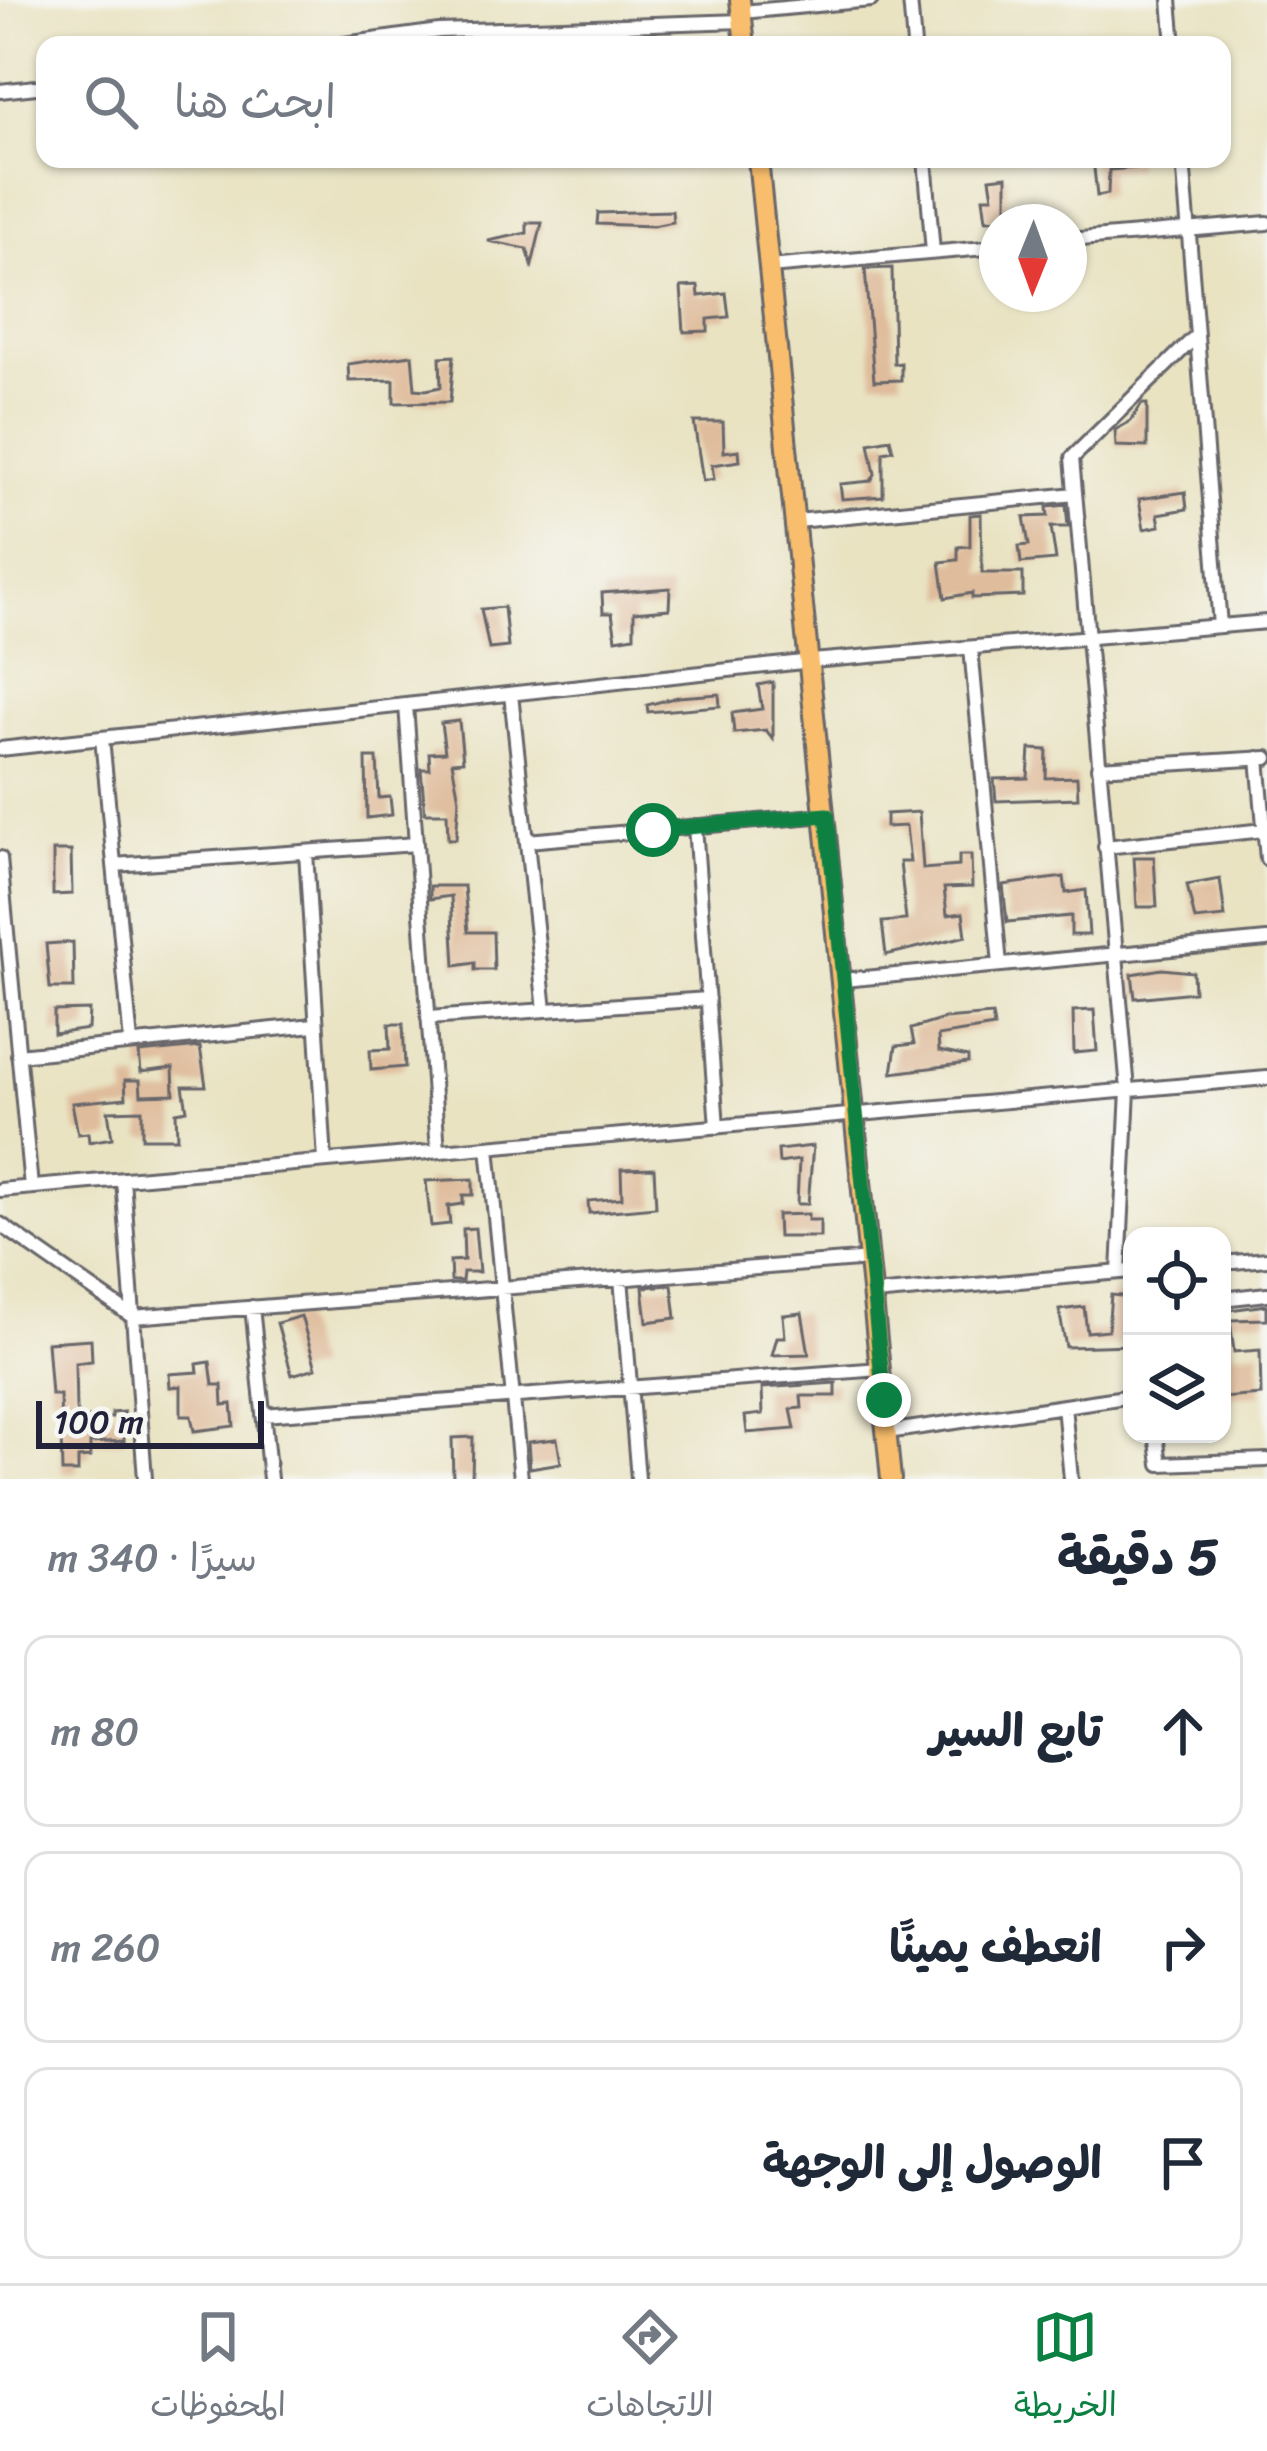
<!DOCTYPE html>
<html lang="ar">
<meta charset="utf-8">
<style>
body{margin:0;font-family:Sriracha,"Playpen Sans Arabic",sans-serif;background:#f2f2f3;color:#1f2937;direction:rtl}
.controls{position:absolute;right:36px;bottom:36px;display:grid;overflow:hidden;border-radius:24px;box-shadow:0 3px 9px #0004}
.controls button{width:108px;height:108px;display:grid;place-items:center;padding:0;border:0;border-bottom:3px solid #e0e1e3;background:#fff;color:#1f2937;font:60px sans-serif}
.compass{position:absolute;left:979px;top:204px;width:108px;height:108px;border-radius:50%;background:#fff;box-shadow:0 3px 9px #0004;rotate:181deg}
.scale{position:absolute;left:36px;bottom:30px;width:228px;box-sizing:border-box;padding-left:12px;border:6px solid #22223b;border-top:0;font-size:33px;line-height:42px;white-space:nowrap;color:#22223b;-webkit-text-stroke:9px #f6f6f2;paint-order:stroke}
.stop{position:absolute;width:36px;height:36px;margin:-27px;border:9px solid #0b8043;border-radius:50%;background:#fff}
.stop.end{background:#0b8043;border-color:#fff;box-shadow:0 3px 12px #0008}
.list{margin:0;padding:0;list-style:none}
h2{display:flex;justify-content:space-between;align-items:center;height:156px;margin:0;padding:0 48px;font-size:51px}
h2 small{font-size:39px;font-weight:400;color:#747a83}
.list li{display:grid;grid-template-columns:78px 1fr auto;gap:36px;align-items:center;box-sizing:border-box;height:192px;margin:0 24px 24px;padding:0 24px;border:3px solid #e0e1e3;border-radius:24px}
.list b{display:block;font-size:45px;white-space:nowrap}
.list em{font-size:39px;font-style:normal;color:#747a83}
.icon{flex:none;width:66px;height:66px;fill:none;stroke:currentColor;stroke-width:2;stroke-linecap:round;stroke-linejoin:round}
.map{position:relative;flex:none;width:1267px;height:1479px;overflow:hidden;direction:ltr}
.search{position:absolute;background:#fff;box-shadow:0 3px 9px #0004;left:36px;right:36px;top:36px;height:132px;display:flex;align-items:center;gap:30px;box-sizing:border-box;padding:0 42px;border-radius:24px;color:#747a83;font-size:45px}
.sheet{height:804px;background:#fff}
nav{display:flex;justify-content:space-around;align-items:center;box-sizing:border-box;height:168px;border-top:3px solid #e0e1e3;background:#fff;font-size:33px;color:#747a83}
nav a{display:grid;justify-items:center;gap:6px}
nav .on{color:#0b8043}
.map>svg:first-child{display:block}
.building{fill:#dfbc9b}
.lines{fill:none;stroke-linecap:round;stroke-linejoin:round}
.street-casing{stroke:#68666a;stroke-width:18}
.primary-casing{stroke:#68666a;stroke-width:24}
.street{stroke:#fff;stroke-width:12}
.primary{stroke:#f9be6d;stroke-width:18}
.route{stroke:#0b8043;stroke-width:15}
</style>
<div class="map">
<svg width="1267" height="1479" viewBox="0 0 1267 1479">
<rect width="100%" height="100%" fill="#f6f6f2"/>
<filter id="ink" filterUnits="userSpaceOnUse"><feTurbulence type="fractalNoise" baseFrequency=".00833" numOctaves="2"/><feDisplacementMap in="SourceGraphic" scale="24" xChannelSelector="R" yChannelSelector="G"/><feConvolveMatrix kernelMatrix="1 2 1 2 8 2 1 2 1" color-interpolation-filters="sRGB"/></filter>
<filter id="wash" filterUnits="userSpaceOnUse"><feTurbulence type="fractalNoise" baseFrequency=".004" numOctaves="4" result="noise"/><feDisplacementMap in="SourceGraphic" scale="48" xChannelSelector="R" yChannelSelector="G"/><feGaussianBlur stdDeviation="2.7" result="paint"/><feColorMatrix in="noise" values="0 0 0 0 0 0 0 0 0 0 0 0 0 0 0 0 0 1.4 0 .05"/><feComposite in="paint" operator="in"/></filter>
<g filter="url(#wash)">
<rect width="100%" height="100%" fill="#e9e3c2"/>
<g id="blocks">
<path class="building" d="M1093 159H1136V168L1109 170 1108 194 1097 196Z
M1007 176V219L986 220 983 197H993L990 178Z
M672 211 673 222 653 226 597 224 598 213Z
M527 223H542L532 265 527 249 488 241 527 233Z
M892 268 894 364 901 363V380L874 381 865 269Z
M698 286 699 296 726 293 729 317 708 319V331L684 332 681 287Z
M412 355 415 389 426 390 441 387 440 357 454 356 450 402 394 403V380L349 381 348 364Z
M1142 404H1147V447L1116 446 1115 430 1131 421Z
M694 422H723L724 452 739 450 740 461 712 465 714 479 703 481Z
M890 439 893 450 883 452V496L842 499 840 484 871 481 875 474 869 443Z
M1185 492 1187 509 1158 514 1160 526 1144 529 1139 499Z
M1066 505 1068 527H1051L1056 560 1021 563 1019 546 1029 545 1024 517 1048 516 1047 507Z
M981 514 982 573H1023V596L972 598V593L945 598 940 562 958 560V547L970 546V515Z
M670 588 669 609 634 612V636L616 639 612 613H603L602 593Z
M504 607 508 647 489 649 481 609Z
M773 682V739L766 730 734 733 732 713 762 709 758 685Z
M719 694 720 706 648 712 647 705 678 697Z
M459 721 463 761 452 762 459 799 456 839H448L447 813H425L421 769H430L429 753 445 752 441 723Z
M1030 749 1047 750 1046 778 1077 777 1078 798 996 801 994 779 1028 778Z
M366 758H377L379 798 390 797 392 815 367 818Z
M919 812 923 869 959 866V855H971L972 887 944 888 947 915 963 913 966 936 886 955 882 922 906 920 900 862H910L906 826 886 827V814Z
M53 851H71L72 894 53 895Z
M1134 857H1154L1157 907H1137Z
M1064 877 1066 893 1086 890 1089 935H1071V916L1007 922 1003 885Z
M1220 879 1225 917 1195 920 1187 885Z
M430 886H464L468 932H493L494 970H475V963L455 966 451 896 430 899Z
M73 942 74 988H50L46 944Z
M1162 969 1193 972 1194 992 1135 998 1132 974Z
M89 1010 88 1029 54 1034V1011Z
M1094 1010 1097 1051 1074 1053 1073 1011Z
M992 1015 994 1027 938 1036 939 1051 968 1057V1063L892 1073 896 1046 914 1044 911 1029 944 1019Z
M389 1024H403L405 1067 371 1070 370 1050 390 1049Z
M200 1047 206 1086H183L187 1110 176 1112 177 1138H142V1110L108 1111 112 1138 89 1142 88 1133 78 1134 72 1103 126 1098 125 1080H140L141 1095 174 1094 173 1068 141 1072 139 1053Z
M813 1146 808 1204H797L799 1160 779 1163 778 1150Z
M654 1168 656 1207 589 1213 588 1201 622 1198 621 1169Z
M473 1179V1195H463V1204L448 1206 450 1224 431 1226 426 1181Z
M808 1214V1220H820V1237H778L777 1215Z
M475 1228 479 1272H463L462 1281H451L450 1261 464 1260 463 1229Z
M672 1285 676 1318 647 1322 643 1287Z
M1111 1295 1131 1297 1132 1345 1066 1347 1059 1310 1084 1307 1087 1332 1108 1330Z
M1267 1305V1319L1230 1320 1234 1352 1260 1350 1261 1395 1222 1398V1311Z
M802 1313 809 1354 772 1355 777 1337H785L783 1315Z
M301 1316 316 1368 292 1375 277 1323Z
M91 1339 92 1361 75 1363 76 1410 79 1418H112V1413L124 1412V1441L90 1443V1457L78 1458V1472H62L60 1395H51L47 1342Z
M210 1362 213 1385H222L223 1405 232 1404 234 1426 194 1431 191 1416H181V1386L170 1387 169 1374 198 1372 197 1364Z
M836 1383V1396H801L802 1408 791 1409 795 1429 747 1433 745 1416 763 1414 762 1388Z
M473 1437 472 1479H453L452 1438Z
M557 1439 561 1463 530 1468 528 1442Z"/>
</g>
</g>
<g filter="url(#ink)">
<use href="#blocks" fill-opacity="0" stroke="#68666a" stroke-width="3"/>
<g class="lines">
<defs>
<path id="street" d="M910 0 914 45
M1170 0 1174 45
M742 12 871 0
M337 45 439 31 743 21
M0 91 45 86
M925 159 933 252
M1183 159 1220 626
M1069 240 1267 223
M769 267 997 247
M797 521 1075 494
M971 648 1000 965
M511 694 545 1010
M406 705 438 1151
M102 738 131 1043
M0 749 812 661 1267 622
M1258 758 1267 859
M1098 768 1267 758
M695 826 717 1127
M527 841 827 815
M1105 847 1264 830
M306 852 325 1161
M0 858 31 1187
M114 865 416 844
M843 980 1267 940
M428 1018 708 999
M18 1055 314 1025
M488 1147 521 1479
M123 1179 145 1479
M0 1190 1267 1078
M0 1224 133 1317 871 1259
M1222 1263 1267 1259
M1119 1272 1128 1090 1072 458 1197 335
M621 1278 638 1479
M874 1294 1132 1271
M1222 1299 1267 1294
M252 1307 270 1479
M1064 1406 1071 1479
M263 1415 881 1369
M887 1432 1132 1396
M1156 1434 1160 1464 1267 1460"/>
<path id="primary" d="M740 0 745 45
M758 159 891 1479"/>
</defs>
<use href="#street" class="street-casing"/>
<use href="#primary" class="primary-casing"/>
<use href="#street" class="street"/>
<use href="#primary" class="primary"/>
</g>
</g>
<g class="lines" filter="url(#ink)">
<path class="route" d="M653 830 827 815 884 1400"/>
</g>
</svg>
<div class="controls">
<button><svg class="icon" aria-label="locate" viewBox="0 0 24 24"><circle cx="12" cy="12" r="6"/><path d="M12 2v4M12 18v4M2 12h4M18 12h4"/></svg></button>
<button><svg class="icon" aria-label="layers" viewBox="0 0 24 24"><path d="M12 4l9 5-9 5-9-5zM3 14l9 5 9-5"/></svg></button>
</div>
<svg class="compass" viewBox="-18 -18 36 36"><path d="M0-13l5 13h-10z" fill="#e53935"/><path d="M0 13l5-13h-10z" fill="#747a83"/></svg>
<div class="scale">100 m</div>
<div class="stop" style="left:653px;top:830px"></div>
<div class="stop end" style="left:884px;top:1400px"></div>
<div class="search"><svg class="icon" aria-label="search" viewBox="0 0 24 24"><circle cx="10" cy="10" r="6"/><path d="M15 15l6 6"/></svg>ابحث هنا</div>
</div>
<section class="sheet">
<h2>5 دقيقة<small>سيرًا · 340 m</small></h2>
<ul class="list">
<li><svg class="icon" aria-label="ahead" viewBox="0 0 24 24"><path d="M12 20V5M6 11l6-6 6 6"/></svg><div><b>تابع السير</b></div><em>80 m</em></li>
<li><svg class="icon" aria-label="right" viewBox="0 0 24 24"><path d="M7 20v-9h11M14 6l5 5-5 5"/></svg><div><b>انعطف يمينًا</b></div><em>260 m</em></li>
<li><svg class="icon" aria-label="arrive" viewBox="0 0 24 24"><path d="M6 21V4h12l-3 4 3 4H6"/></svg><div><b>الوصول إلى الوجهة</b></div></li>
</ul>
</section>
<nav>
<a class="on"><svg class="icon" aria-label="map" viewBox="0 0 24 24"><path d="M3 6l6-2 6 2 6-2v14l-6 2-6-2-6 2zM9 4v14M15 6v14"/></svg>الخريطة</a>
<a><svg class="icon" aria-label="directions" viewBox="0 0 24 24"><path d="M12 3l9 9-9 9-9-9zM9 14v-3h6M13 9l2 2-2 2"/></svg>الاتجاهات</a>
<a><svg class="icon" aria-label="saved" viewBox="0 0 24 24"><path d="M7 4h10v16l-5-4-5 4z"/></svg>المحفوظات</a>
</nav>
